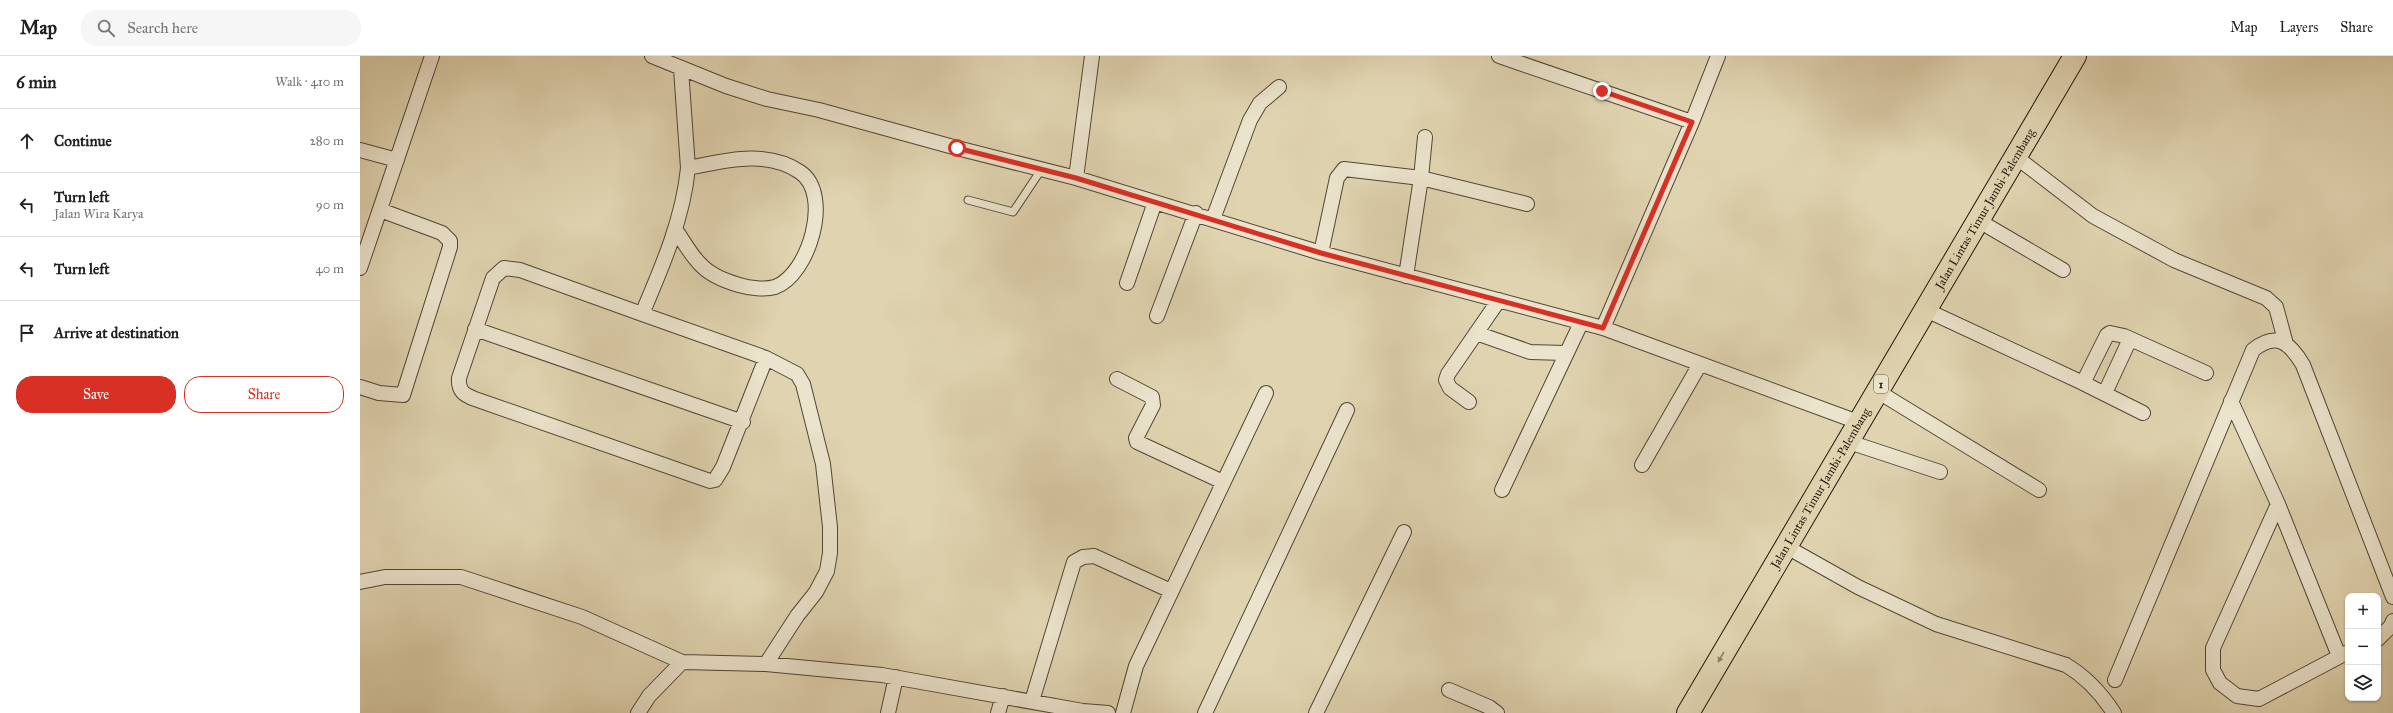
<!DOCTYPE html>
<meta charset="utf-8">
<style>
body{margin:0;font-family:"IM FELL Great Primer",serif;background:#f6f6f6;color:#202124}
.controls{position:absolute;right:12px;bottom:12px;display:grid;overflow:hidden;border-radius:8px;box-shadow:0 1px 3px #0004}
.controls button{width:36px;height:36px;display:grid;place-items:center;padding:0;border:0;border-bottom:1px solid #e0e0e0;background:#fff;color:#202124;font:20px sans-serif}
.stop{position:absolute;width:12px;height:12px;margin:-9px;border:3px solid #d93025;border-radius:50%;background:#fff}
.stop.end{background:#d93025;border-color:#fff;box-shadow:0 1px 4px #0008}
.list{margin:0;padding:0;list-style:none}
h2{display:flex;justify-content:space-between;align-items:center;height:52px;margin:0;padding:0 16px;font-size:17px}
h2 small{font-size:13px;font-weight:400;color:#757577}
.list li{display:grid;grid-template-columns:26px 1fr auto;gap:12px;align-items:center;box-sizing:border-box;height:64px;padding:0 16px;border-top:1px solid #e0e0e0}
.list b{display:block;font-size:15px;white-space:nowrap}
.list p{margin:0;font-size:13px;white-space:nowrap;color:#757577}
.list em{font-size:13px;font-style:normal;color:#757577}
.actions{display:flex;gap:8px;padding:12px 16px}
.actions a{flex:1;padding:9px 0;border:1px solid #d93025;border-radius:16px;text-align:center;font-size:14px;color:#d93025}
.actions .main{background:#d93025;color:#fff}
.icon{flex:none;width:22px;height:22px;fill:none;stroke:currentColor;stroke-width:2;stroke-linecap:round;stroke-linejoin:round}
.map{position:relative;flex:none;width:2033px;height:657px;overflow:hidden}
header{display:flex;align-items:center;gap:24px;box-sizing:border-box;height:56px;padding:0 20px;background:#fff;border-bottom:1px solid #e0e0e0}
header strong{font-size:19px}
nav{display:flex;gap:22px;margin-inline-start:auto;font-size:14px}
.search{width:280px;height:36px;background:#f6f6f6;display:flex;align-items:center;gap:10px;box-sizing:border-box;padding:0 14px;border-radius:16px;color:#757577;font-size:15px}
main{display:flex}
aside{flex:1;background:#fff}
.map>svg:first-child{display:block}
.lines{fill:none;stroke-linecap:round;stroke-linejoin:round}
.service-casing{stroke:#514636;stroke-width:9}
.minor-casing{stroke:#514636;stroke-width:16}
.trunk-casing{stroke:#21170d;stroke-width:24}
.service{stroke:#ebe3cc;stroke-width:7}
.minor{stroke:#ebe3cc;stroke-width:14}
.trunk{stroke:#e0d4b0;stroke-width:22}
.oneway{fill:#8a7f67}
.route{stroke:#d93025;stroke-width:5}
.labels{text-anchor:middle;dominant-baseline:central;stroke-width:3.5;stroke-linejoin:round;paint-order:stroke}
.shield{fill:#ebe3cc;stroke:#5e5446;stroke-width:1}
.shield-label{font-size:11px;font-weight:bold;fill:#21170d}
.street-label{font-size:12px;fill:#21170d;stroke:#ebe3cc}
</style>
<header>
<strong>Map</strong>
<div class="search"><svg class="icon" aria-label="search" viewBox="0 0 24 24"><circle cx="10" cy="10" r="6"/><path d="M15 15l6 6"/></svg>Search here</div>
<nav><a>Map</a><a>Layers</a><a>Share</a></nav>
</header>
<main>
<aside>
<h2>6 min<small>Walk · 410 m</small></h2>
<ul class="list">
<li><svg class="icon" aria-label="ahead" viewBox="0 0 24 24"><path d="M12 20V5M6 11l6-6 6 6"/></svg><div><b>Continue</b></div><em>280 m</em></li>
<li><svg class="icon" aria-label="left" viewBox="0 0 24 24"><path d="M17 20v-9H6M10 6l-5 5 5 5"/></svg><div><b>Turn left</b><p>Jalan Wira Karya</p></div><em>90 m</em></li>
<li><svg class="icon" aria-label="left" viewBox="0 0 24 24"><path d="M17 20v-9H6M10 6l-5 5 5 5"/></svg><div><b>Turn left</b></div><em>40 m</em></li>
<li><svg class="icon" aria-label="arrive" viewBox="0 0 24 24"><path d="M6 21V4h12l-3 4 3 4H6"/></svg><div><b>Arrive at destination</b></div></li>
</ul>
<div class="actions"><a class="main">Save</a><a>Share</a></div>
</aside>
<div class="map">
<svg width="2033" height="657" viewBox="0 0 2033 657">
<rect width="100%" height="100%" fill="#e0d4b0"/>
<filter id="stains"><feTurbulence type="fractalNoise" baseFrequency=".005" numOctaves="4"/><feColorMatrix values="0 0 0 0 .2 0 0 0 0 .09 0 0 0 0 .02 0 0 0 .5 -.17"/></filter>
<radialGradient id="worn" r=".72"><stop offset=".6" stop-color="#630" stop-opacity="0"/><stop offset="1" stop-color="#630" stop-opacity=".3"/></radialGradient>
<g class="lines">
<defs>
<path id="service" d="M608 144 653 156 681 114"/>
<path id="minor" d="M292 0 366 30 407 43 459 54 597 92 716 122 961 197 1243 272 1498 366
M1139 0 1332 66
M321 13 328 112C323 163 302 211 282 258L406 302 437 318 443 328 463 408 470 471V497L467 515 456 536 437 560 406 608
M0 94 37 104
M1656 101 1733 160 1814 204 1906 242 1916 251 1926 288
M716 122 732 0
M853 163 890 64 900 47 919 31
M1619 165 1703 214
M315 173C323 184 330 198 340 208 350 219 365 225 379 229 389 232 405 234 415 231 449 219 473 138 440 116 406 93 364 105 328 112
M961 197 977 122 984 113 1061 122 1167 148
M0 212 72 0
M1046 220 1061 122 1065 81
M767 227 795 146
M1566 254 1723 327 1747 279 1750 277 1764 280 1846 317
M282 258 160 214 144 212 133 222 99 322C98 335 104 339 115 343L350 425 355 424 363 411 406 302
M797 260 836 157
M1243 272 1332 66 1358 0
M115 273 383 366
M1116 277 1170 296 1205 297
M757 323 792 341 793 349 776 382 777 386 863 426
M1723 327 1783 357
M0 331 19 337 43 339 90 191V185L82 177 20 154
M1517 335 1679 434
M1745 337 1770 283
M1871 345 1918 448 1979 600
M1109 346 1090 332 1086 324 1088 318 1139 244
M1486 385 1580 416
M1282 409 1340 308
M1142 434 1221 267
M1918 448 1853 592V614L1860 627 1877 640 1899 643 1988 596
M1425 490 1498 531 1576 568 1706 609C1726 621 1741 637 1754 657
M0 526 25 521H101L222 561 322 606
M2018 583 2031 570 2033 565
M1755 624 1893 294C1917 275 1930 287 1943 309L2033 541
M1089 634 1129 651 1137 657
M672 645 714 506 723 501 734 500 811 535
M278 657 289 640 322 606 406 608 522 619 723 655 748 657
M528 657 536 621
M638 657 643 640
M763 657 776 610 906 337
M845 657 987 354
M956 657 1044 476"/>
<g id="trunk">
<path id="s1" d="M1328 657 1715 0"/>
</g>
</defs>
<use href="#service" class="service-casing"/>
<use href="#minor" class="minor-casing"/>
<use href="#trunk" class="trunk-casing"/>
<use href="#service" class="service"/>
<use href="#minor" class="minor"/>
<use href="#trunk" class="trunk"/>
</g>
<defs><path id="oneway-solid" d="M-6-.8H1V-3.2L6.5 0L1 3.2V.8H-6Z"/></defs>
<use class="oneway" href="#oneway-solid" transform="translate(1361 601) rotate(120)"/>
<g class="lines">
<path class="route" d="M597 92 716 122 961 197 1243 272 1332 66 1242 35"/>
</g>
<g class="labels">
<rect class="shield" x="1514" y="319" width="14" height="18" rx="3"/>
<g class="shield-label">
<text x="1521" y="328">1</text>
</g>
<g class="street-label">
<text stroke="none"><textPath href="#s1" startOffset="585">Jalan Lintas Timur Jambi-Palembang</textPath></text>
<text stroke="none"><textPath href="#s1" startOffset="261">Jalan Lintas Timur Jambi-Palembang</textPath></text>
</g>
</g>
<rect width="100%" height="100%" filter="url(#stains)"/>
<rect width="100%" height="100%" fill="url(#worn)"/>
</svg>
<div class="controls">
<button>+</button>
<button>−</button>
<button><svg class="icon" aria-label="layers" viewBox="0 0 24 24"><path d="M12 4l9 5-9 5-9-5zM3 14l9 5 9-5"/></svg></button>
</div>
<div class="stop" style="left:597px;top:92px"></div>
<div class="stop end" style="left:1242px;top:35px"></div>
</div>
</main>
